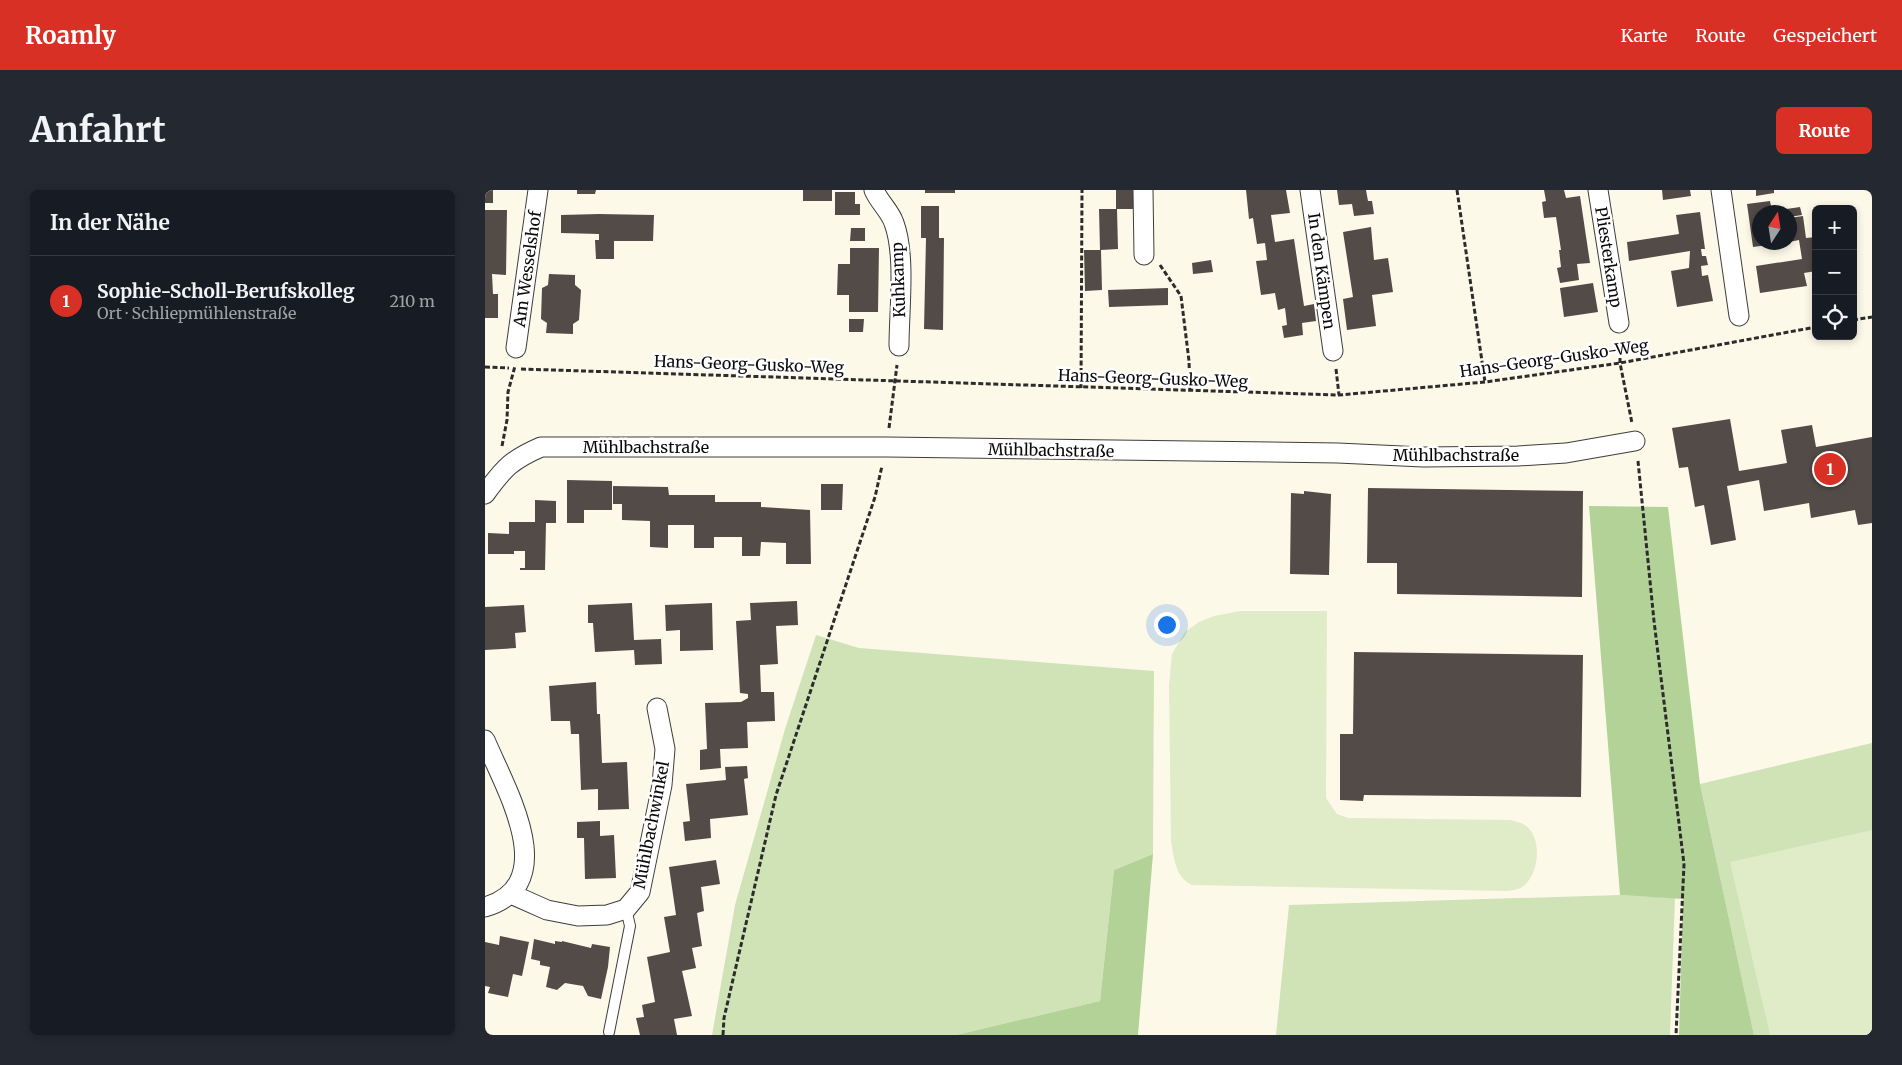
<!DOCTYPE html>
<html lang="de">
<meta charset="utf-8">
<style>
body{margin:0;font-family:Merriweather,serif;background:#242831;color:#f1f3f6}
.controls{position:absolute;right:15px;top:15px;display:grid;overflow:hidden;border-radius:8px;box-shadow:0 2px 8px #0003}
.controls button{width:45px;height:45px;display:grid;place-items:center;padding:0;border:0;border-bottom:1px solid #363941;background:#171b24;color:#f1f3f6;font:25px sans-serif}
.compass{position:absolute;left:1267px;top:15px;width:45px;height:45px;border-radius:50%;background:#171b24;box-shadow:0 2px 8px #0003;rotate:12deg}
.you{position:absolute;left:681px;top:434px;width:18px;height:18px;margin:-12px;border:4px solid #fff;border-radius:50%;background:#1a73e8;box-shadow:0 0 0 8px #1a73e833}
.badge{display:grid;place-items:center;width:32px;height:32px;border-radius:50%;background:#d93025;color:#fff;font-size:16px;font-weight:700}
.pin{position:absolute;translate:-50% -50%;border:2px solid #fff;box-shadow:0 1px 5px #0006}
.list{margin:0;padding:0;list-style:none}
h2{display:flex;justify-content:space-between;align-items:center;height:65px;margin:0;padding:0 20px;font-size:21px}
h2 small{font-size:16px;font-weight:400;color:#9ea1a6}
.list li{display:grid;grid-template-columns:32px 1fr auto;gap:15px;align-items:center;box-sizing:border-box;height:90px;padding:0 20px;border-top:1px solid #363941}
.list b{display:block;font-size:19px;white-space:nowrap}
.list p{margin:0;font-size:16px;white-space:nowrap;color:#9ea1a6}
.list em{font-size:16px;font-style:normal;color:#9ea1a6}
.icon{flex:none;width:28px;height:28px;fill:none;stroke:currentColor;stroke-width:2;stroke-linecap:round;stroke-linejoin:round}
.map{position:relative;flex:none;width:1387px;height:845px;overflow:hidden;border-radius:8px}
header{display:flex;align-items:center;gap:30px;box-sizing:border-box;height:70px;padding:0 25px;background:#d93025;color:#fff}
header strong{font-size:24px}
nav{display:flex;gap:28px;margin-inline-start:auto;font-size:18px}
.intro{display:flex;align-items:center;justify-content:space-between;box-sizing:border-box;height:120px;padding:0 30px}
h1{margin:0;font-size:35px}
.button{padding:12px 22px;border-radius:8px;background:#d93025;color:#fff;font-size:18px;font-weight:700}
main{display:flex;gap:30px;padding:0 30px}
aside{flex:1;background:#171b24;border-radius:8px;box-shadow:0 2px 8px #0003}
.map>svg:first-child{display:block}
.green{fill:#cfe3b7}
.forest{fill:#b3d298}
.pitch{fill:#e0ebc8}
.building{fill:#524b48}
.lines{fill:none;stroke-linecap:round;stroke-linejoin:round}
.lane-casing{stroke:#3d3d3d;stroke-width:12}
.street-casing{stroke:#3d3d3d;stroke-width:21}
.path{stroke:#2c2c2c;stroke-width:3;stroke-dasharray:5 2.5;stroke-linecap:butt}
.lane{stroke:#fff;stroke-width:10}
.street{stroke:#fff;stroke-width:19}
.labels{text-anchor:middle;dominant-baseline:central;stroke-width:5;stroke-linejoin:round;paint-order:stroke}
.street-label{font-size:16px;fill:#0a0a0a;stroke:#fff}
</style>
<header>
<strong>Roamly</strong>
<nav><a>Karte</a><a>Route</a><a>Gespeichert</a></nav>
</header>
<div class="intro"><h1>Anfahrt</h1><a class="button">Route</a></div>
<main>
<aside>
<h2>In der Nähe<small></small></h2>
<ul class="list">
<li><span class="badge">1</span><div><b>Sophie-Scholl-Berufskolleg</b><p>Ort · Schliepmühlenstraße</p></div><em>210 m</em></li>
</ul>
</aside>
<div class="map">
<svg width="1387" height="845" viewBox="0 0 1387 845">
<rect width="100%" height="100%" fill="#fdf9e9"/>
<path class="green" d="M331 445 374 458 669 481 668 664 629 680 615 811 471 845H227L250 715 300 539Z
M1387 553V845H1269L1215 594Z
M1135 705 1190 708 1185 845H791L804 715Z"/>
<path class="forest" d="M1104 316 1183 317 1215 594 1269 845H1194L1198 709 1135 705Z
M668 664 653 845H471L615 811 629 680Z"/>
<path class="pitch" d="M755 421H842L841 608 852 624 863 628 1025 630C1033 632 1040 633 1045 640 1057 654 1053 687 1037 697 1033 700 1027 700 1022 701L707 695C690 687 689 668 686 651L684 495 687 464 700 442 714 432 729 426Z
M1387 640V845H1285L1245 672Z"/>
<path class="building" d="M0 0H8V13H0Z
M92 0H111L110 4H92Z
M318 0H347V11H318Z
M440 0H470V3H440Z
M631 0H649V19H632L633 59 616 60 617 100 600 101 599 60H615L614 19H631Z
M761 0H801L805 23 786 25 790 52 809 49 819 116 829 114 831 131 817 133 818 145 799 148 797 136 802 135 800 118 793 120 790 103 776 105 771 71 782 70 780 53 772 54 768 28 764 29Z
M852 0H881L883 11H887L889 24 869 26 867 14 854 15Z
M1059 0H1079L1081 8 1095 6 1105 73 1092 74 1094 90 1075 93 1072 78 1076 77 1074 60H1076L1071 27 1059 28 1057 12 1061 11Z
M1177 0H1205L1206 6 1178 10Z
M1271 0H1289V3L1271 6Z
M350 2H370V14H375V25H350Z
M1285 11 1287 21 1315 17 1317 25 1304 27V22H1274V52L1290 54 1268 57 1262 14Z
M436 16H454V48H459L458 140 439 139 441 48H436Z
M0 20H22L21 85 7 84 8 104H13V128H0Z
M1215 22 1220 59H1216L1217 66H1221L1223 75 1216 76 1217 86 1223 85 1228 111 1192 117 1186 81 1204 78 1205 61 1144 71 1142 52 1194 44 1191 25Z
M114 24 169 25 168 51H129V69H111L110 50H114V44L76 43V25Z
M1318 26 1321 48 1331 47V81L1319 83 1322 96 1275 103 1271 76 1317 69 1314 50 1304 52V28Z
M886 37 889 70 903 68 908 102 887 105 891 136 862 140 858 109 868 107 858 42Z
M366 38H380V51H365Z
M365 58H394L393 122H364V105H352L353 74H365Z
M726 70 728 82 708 84 707 73Z
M64 84 90 85V95L96 100 94 130 88 134V144L61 143 62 133 56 129 57 98 63 95Z
M1108 93 1113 122 1079 127 1075 98Z
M683 98V115L624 117 623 100Z
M364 129H379L378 142H364Z
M1245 229 1254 281 1302 273 1296 240 1327 235 1331 257 1387 247V333L1373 335 1370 320 1326 328 1324 313 1279 321 1274 290 1242 296 1251 350 1226 355 1219 315 1210 317 1203 277 1194 278 1187 238Z
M82 290 127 291V320H99V333H82Z
M336 294H358L357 320H336Z
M128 296 183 297 184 305H230V312H276V317L325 320 326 374H301V353L276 352 275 366H257V347H229V358H209V335H183V358L165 357V331L137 330V314H128Z
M883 298 1098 301 1097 407 912 404V373H882Z
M819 301 846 304 844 385 805 384 806 303 819 304Z
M50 310 71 311V333H61L60 380H35V378H40V361H29V364H3V343L24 344V332H50Z
M312 411 313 435 291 436 293 474 275 475 276 502H289L290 531 262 532 263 558 235 559 236 578 215 580V560L222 559 220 513 256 512 263 508V504L255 503 251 431 266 430 265 413Z
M147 413 149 450 176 449 177 474 150 475 149 460 110 462 108 433H103V415Z
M227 413 228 460 195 461V440L181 441 180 415Z
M39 415 41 442 30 443 31 458 0 460V417Z
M869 462 1098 465 1096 607 879 605 878 611 855 610V544H868Z
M111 492 112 524H115L117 573 142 572 144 619 113 620V599L96 600 94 544H86L85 531H66L64 496Z
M262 576 263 588 259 589 263 625 225 629 226 648 200 651 198 632 205 631 201 594 241 590 240 577Z
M115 631V646L129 645 131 688 100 689 99 648H92V632Z
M231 670 235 694 216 697 219 721 212 723 217 756 207 758 211 778 197 781 207 826 189 829 192 845H155L151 828 159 827 157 815 170 812 162 767 185 762 179 727 191 725 184 677Z
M15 746 44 752 37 786 28 784 23 807 3 803 5 797 0 796V752L14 755Z
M49 749 70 754V751L77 752V751L106 758 107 754 125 757 123 777 116 809 103 806 98 796 80 793 72 800 61 797 65 777 55 775V771L46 769Z"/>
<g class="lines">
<defs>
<path id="lane" d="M124 842 145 736 141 719"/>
<path id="street" d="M389 0C394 12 405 21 409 33 421 65 414 121 414 156
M658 0 659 65
M825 0 848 161
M1113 0 1134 133
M1236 0 1254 126
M31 158 53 0
M0 304C19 278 26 270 56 257H402L853 263 938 267 1033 266 1081 263 1150 251
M0 550C20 598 78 694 0 717
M26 704 62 720 93 726 122 725 141 719 155 702 177 595 180 559 172 518"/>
</defs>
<use href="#lane" class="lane-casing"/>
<use href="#street" class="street-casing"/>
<path class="path" d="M972 0 1000 192
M675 75 696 106 704 171 705 202
M1368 130 1387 127
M1135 153V173L1147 233
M0 177 24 178
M36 179 854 205 1000 192 1135 173 1331 137
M851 179 854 205
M596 198 597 0
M404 238 412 175
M17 256 22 230 23 202 30 176
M1153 271 1169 431 1199 674 1191 845
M238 845 239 828 291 605 390 307 397 276"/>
<use href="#lane" class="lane"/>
<use href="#street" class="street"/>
</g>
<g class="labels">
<g class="street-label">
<text transform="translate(1124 67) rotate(81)">Pliesterkamp</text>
<text transform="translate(42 79) rotate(-82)">Am Wesselshof</text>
<text transform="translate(837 81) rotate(82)">In den Kämpen</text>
<text transform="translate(413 90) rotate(-92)">Kuhkamp</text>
<text transform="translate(1069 168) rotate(-8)">Hans-Georg-Gusko-Weg</text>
<text transform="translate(264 174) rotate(2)">Hans-Georg-Gusko-Weg</text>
<text transform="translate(668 188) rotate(2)">Hans-Georg-Gusko-Weg</text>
<text x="161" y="257">Mühlbachstraße</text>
<text transform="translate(566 260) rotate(1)">Mühlbachstraße</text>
<text x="971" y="265">Mühlbachstraße</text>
<text transform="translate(166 635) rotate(-79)">Mühlbachwinkel</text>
</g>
</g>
</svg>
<div class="controls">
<button>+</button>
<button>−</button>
<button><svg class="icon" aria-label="locate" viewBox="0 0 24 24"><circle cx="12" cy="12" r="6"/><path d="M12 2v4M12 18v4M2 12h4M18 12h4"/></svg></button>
</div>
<svg class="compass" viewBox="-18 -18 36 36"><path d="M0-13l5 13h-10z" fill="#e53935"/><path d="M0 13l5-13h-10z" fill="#9ea1a6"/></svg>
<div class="you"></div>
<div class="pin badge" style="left:1345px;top:279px">1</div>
</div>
</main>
